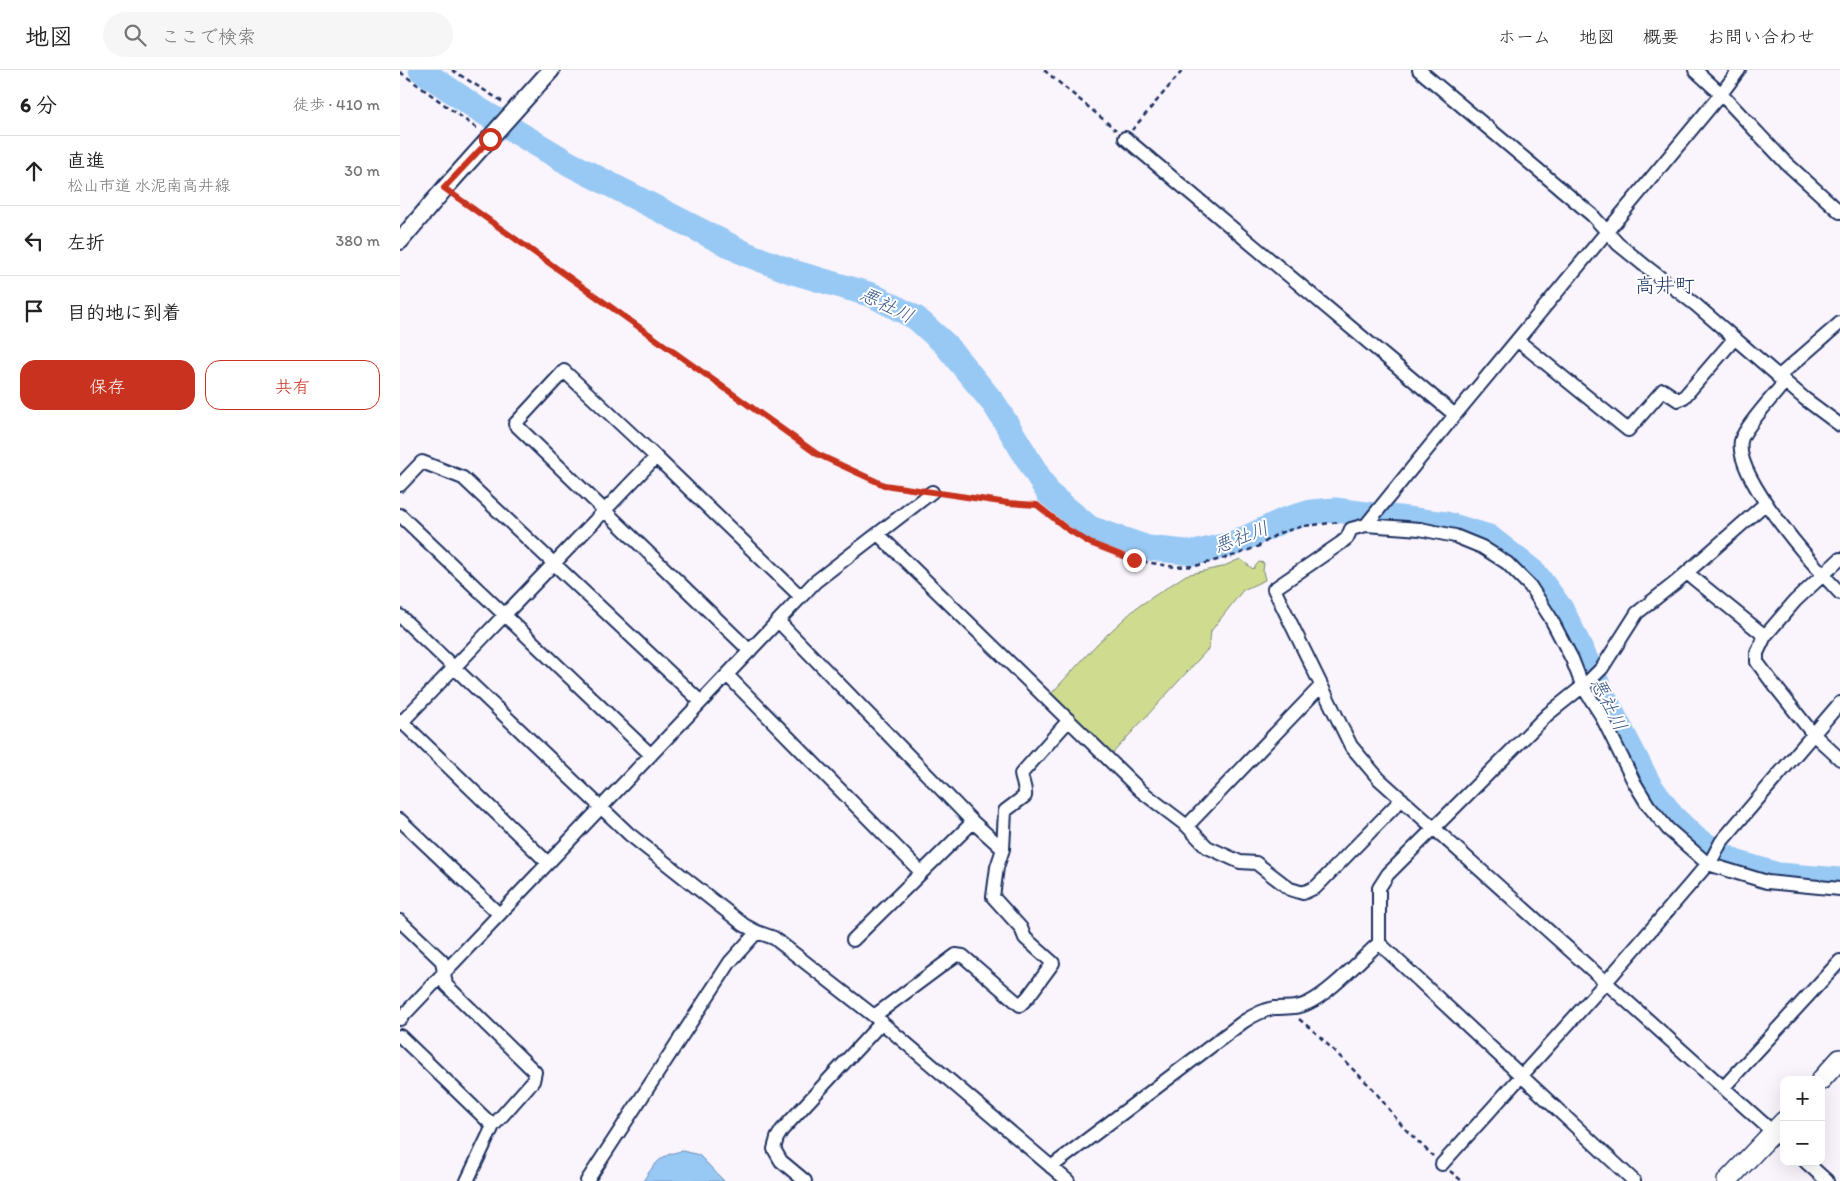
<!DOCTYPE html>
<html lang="ja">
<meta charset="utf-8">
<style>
body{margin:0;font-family:Itim,"Klee One",sans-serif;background:#f6f6f6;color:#222}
.controls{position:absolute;right:15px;bottom:15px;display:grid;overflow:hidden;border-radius:10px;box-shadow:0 5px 20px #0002}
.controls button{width:45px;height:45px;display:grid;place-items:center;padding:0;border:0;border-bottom:1px solid #e0e0e0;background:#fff;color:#222;font:25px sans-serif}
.stop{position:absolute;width:15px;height:15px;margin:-11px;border:4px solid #c8321e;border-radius:50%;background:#fff}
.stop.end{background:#c8321e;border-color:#fff;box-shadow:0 1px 5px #0008}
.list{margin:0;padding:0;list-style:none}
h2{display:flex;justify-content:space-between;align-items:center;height:65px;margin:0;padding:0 20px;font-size:21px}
h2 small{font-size:16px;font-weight:400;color:#767676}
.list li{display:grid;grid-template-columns:32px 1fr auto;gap:15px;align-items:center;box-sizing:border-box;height:70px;padding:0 20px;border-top:1px solid #e0e0e0}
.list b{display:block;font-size:19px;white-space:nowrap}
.list p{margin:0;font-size:16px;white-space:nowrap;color:#767676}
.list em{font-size:16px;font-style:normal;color:#767676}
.actions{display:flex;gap:10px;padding:15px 20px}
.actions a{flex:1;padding:11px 0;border:1px solid #c8321e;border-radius:15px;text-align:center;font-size:18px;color:#c8321e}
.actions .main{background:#c8321e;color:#fff}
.icon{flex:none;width:28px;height:28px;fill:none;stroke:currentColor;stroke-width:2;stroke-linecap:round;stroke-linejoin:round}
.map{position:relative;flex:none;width:1440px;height:1111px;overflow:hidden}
header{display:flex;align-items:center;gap:30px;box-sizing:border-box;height:70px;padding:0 25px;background:#fff;border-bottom:1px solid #e0e0e0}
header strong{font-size:24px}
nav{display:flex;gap:28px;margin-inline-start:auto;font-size:18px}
.search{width:350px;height:45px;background:#f6f6f6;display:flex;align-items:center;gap:12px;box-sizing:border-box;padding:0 18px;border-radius:28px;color:#767676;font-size:19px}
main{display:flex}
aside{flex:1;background:#fff}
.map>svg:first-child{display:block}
.green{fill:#cfdc90;stroke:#758677}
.water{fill:#98c9f4;stroke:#668bb8}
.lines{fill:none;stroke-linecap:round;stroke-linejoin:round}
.river{stroke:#98c9f4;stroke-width:25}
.street-casing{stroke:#1b2f5e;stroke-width:16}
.secondary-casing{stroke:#1b2f5e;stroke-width:20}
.primary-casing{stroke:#1b2f5e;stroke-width:22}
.path{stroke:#1b2f5e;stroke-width:2.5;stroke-dasharray:5 4;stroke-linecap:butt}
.street{stroke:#fff;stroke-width:12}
.secondary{stroke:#fff;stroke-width:16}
.primary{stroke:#fff;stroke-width:19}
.route{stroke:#c8321e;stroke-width:6}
.labels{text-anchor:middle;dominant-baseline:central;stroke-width:4;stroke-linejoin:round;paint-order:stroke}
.water-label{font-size:19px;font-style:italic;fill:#405d8b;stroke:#fff}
.quarter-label{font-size:20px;fill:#1b2f5e;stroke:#fff}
</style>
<header>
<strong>地図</strong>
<div class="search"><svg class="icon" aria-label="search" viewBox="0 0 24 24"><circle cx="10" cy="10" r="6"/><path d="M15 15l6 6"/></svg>ここで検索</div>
<nav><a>ホーム</a><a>地図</a><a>概要</a><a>お問い合わせ</a></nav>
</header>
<main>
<aside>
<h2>6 分<small>徒歩 · 410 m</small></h2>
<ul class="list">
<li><svg class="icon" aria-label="ahead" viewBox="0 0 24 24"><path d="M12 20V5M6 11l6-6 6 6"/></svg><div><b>直進</b><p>松山市道 水泥南高井線</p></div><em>30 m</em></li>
<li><svg class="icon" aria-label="left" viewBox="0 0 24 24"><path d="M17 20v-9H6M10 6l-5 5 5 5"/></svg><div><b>左折</b></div><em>380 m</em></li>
<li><svg class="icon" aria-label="arrive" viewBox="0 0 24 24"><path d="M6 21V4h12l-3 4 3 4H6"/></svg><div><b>目的地に到着</b></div></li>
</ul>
<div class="actions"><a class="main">保存</a><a>共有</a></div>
</aside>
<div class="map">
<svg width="1440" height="1111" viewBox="0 0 1440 1111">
<rect width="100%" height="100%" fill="#faf4fd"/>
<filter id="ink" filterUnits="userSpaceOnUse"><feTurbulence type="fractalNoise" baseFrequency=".02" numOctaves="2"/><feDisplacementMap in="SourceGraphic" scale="10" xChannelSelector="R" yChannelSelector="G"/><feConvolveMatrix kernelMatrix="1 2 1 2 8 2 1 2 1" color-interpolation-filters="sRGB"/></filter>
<g filter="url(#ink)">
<path class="green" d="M840 489 853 499 859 492 864 493 863 501 865 510 843 520 811 561 809 578 711 685 650 625 697 574 736 538 786 505 822 497Z"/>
<path class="water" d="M283 1081 299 1085 324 1111H243C255 1093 261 1084 283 1081Z"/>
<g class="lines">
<path class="river" d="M21 0 78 39 170 94 346 184 393 202 472 225 516 248 545 274 595 335 649 424 690 458 748 478 795 483 835 473 884 450 911 442 935 440 1046 454 1089 467 1135 503 1162 540 1204 627 1250 716 1272 746 1296 769 1335 792 1378 805 1440 810"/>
<defs>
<path id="street" d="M1019 0 1192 145 1218 174 1244 195 1296 235 1405 329 1440 355
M1295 0 1321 24 1385 92 1440 142
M1339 0 1321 24 1055 345 966 455 951 459 947 468 941 473 874 519 951 676 979 709 1384 1072
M725 68 1055 345
M1117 270 1228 360 1263 320 1278 330 1284 327 1334 269
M1378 307 1440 253
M1384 313C1375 324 1343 359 1341 371 1334 407 1415 497 1440 523
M256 387 164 301 115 354 350 581
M0 415 22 392 63 408 301 632
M0 445 251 685
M966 455 1020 459 1055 466 1082 477 1107 493 1130 516 1150 547 1172 589 1183 617 1201 645 1234 712 1248 735 1268 759 1308 794 1367 812 1440 819
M478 464 741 721 787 756 807 777 840 792 856 793 890 819 903 823 916 817 1002 729
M1440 489 1395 531 1365 566 1357 583V592L1371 611 1413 664 1440 689
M1287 503 1365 566
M0 546 229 764 344 855 357 862 374 868 474 946 668 1111
M378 551 573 752 453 870
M327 605 521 802
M0 650 148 793
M0 654 256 387 401 527
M0 750 99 844
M573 752 603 779
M787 756 920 617
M0 851 42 891 46 915 135 1002 133 1011 93 1056 67 1111
M979 873 1234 1111
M474 946 556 885 563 886 620 935 628 927 653 893 625 868 621 858 593 827 597 797 603 779 605 741 625 726C626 717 622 712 621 704L669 650
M0 949 415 512 532 422
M0 966 93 1056
M1323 1018 1440 891
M1406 1092 1427 1111
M1042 1094 1206 912 1312 789 1321 772 1440 633
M651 1097 843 952C852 946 863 940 874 938 887 937 896 939 908 933 930 923 960 890 979 873V818L988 804 1148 644 1187 613 1202 598 1237 543 1275 513 1366 433
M187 1111 330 892 357 862
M405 1111 381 1091 374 1079 377 1068 382 1060 482 952"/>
<path id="secondary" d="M0 171 45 118 151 0"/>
<path id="primary" d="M1421 1010 1440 989
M1327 1111 1384 1051"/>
</defs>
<use href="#street" class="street-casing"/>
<use href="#secondary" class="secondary-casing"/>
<use href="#primary" class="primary-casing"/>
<path class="path" d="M52 0 103 32
M644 0 716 60
M0 2 79 60
M732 60 783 0
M56 126 417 384 484 415 513 419
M543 423 608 433 637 435 667 459 690 473 734 490 775 497 795 496 836 485 859 476 879 463 904 456 940 452
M899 949 916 963 973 1019 1003 1057 1033 1086
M1050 1101 1062 1111"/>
<use href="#street" class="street"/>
<use href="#secondary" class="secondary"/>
<use href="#primary" class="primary"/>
</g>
</g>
<g class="lines" filter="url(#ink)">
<path class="route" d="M90 69 44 118 417 384 484 415 608 433 637 435 667 459 690 473 734 490"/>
</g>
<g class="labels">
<g class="water-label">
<text transform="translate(487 235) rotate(26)">悪社川</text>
<text transform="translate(841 467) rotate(-21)">悪社川</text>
<text transform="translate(1209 634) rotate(63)">悪社川</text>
</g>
<g class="quarter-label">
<text x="1265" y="215">高井町</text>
</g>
</g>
</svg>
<div class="controls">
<button>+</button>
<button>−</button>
</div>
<div class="stop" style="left:90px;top:69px"></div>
<div class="stop end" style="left:734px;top:490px"></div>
</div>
</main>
